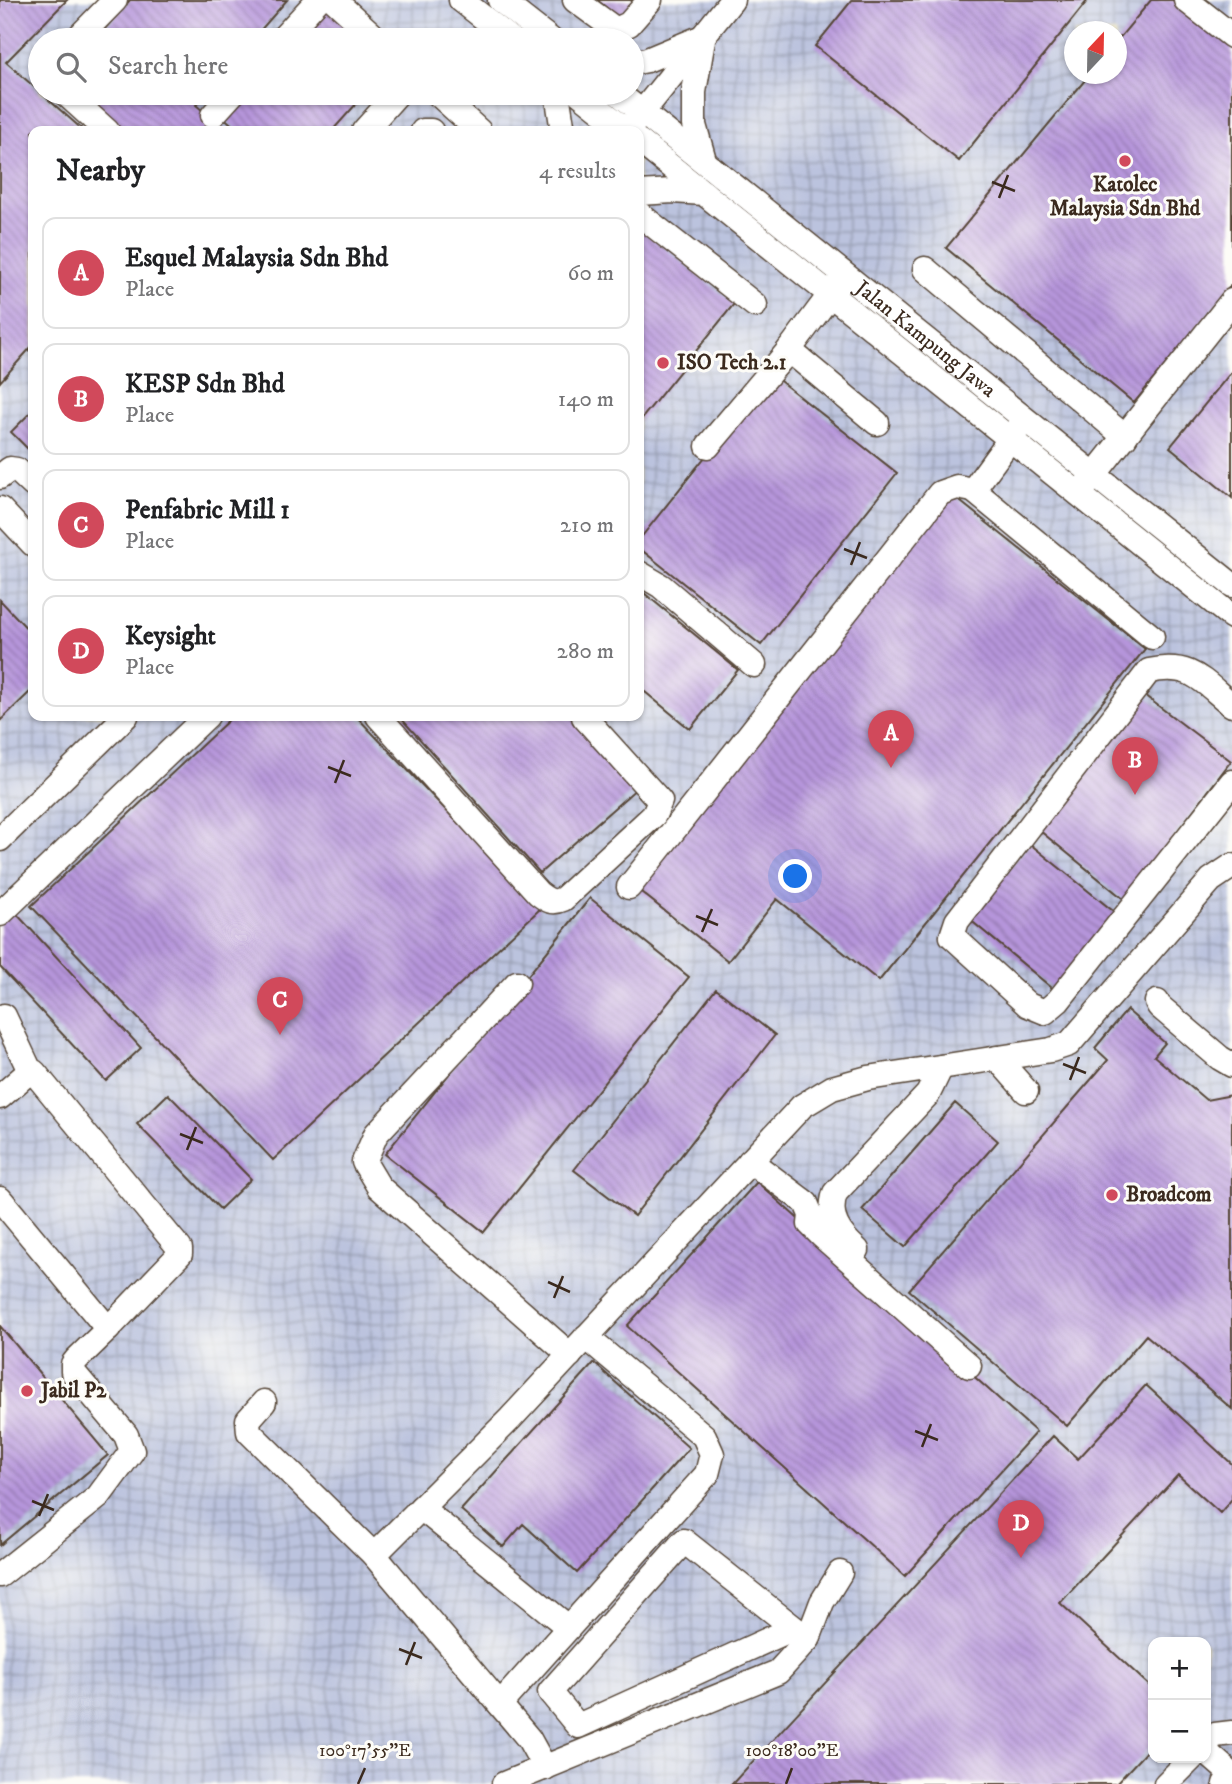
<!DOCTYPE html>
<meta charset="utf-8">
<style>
body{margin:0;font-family:"IM FELL DW Pica",serif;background:#f2f2f2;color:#202124}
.controls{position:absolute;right:21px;bottom:21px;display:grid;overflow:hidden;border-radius:14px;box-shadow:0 2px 5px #0004}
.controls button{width:63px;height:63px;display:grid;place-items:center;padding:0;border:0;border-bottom:2px solid #e0e0e0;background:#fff;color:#202124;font:35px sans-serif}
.compass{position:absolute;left:1064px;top:21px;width:63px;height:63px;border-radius:50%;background:#fff;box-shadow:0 2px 5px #0004;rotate:22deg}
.you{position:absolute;left:796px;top:877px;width:24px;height:24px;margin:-18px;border:5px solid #fff;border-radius:50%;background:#1a73e8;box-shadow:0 0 0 10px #1a73e833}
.badge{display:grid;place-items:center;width:46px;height:46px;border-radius:50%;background:#d1495b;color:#fff;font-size:23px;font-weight:700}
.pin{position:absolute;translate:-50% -58px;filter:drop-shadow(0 2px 4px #0008)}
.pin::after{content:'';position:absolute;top:37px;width:24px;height:21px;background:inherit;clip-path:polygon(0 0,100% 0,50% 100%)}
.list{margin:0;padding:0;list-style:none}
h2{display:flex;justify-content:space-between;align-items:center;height:91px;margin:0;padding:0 28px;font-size:30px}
h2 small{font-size:23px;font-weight:400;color:#757577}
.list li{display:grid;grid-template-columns:46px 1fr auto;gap:21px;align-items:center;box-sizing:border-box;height:112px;margin:0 14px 14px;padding:0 14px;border:2px solid #e0e0e0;border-radius:14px}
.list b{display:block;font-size:26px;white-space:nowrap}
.list p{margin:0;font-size:23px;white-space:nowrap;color:#757577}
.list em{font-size:23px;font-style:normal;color:#757577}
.icon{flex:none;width:38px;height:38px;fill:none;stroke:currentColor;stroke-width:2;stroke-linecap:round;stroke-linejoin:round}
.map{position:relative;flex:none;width:1232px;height:1784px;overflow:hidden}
.search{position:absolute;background:#fff;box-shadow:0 2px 5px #0004;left:28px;top:28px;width:616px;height:77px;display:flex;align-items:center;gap:18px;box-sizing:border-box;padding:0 24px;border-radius:38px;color:#757577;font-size:26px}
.panel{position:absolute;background:#fff;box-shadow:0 2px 5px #0004;left:28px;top:126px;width:616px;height:595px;border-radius:14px}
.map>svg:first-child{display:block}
.industrial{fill:url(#industrial-grid);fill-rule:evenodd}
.building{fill:url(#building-back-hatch)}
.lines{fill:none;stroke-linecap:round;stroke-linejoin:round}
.minor-casing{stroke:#554536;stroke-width:27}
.minor{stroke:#fff;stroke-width:24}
.ticks{fill:none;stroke:#3b2a1e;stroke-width:2.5}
.poi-dot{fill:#d1495b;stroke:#fdfcf7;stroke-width:2.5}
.labels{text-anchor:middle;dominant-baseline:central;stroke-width:6;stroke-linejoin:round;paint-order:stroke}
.poi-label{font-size:21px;font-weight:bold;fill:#3b2a1e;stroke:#fdfcf7;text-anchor:start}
.street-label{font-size:21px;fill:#3b2a1e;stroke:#fdfcf7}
.ticks-label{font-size:18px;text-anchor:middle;fill:#3b2a1e;stroke:#fdfcf7;stroke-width:6;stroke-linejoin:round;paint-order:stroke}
</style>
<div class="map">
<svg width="1232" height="1784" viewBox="0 0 1232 1784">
<defs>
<pattern id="industrial-grid" width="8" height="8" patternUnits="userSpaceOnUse" patternTransform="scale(1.75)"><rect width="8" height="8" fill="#bbc3de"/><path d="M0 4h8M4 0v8" fill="none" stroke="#999fb3"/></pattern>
<pattern id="building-back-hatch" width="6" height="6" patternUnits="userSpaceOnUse" patternTransform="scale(1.75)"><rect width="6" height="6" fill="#b695db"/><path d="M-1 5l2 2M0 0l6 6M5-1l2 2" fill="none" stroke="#957ab1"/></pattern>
</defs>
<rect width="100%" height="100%" fill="#fdfcf7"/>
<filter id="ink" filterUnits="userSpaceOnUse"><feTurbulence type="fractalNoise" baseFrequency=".0143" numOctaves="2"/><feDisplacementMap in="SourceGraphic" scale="14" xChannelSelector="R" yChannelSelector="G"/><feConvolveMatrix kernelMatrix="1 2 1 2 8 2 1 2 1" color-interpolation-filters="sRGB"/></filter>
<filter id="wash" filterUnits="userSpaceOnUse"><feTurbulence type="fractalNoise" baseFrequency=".00686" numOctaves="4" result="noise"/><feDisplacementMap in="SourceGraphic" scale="28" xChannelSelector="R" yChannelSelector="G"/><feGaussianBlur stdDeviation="1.57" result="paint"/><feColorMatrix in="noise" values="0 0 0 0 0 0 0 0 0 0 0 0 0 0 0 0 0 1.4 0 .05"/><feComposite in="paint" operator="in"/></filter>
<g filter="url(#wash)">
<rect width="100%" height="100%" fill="#e7e0bd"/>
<path class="industrial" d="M0 0H1232V1784H0ZM1074 32H1116V74H1074ZM40 40H632V93H40ZM33 131H639V716H33ZM1153 1642H1206V1758H1153Z"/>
<g id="blocks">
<path class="building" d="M0 0H67L6 62 84 131H33V345L0 382Z
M130 0H287L252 40H95Z
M327 0 372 40H287Z
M597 0H634L619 18Z
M852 0H1088L959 161 815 46Z
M1151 0H1175L1232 46V284L1134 403 946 248 1090 74H1116V42Z
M79 93H207L196 105 226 131H124Z
M239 93H366L332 131H239L220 114Z
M639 228 734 304 639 422Z
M1232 371V498L1170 447Z
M771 374 897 473 761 645 639 548V540Z
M33 410V454L11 432Z
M951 494 1145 649 879 981 777 899 728 961 636 888Z
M639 589 738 670 690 729 639 687Z
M0 600 33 635V689L0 721Z
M1144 695 1231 761 1125 900 1039 830Z
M233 716H356L540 909 273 1160 31 906Z
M399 716H572L637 788 540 873Z
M1030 844 1118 915 1058 993 968 918Z
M590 898 689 977 484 1232 385 1154Z
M13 910 141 1048 106 1081 0 967V922Z
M716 989 775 1035 634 1216 574 1170Z
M1127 1010 1165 1043 1154 1056 1206 1100 1232 1095V1409L1146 1335 1067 1426 909 1290 1108 1060 1095 1048Z
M168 1094 251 1179 220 1209 137 1124Z
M955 1103 998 1141 905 1247 862 1210Z
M757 1182 1036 1432 905 1576 627 1326Z
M0 1326 108 1455 0 1545Z
M594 1363 689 1448 577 1573 523 1524 503 1547 461 1510Z
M1146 1385 1232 1464V1499L1220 1513 1178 1475 1060 1603 1153 1689V1744L1116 1784H732L1053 1436 1078 1459Z"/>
</g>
</g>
<g filter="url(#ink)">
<use href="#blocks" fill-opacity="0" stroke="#554536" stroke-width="2"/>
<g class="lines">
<defs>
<g id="minor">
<path d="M334 0 378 40"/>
<path d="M461 0 512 40"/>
<path d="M500 0 551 40"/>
<path d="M575 0 616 30 629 24 650 0"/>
<path d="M1186 0 1232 36"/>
<path d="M76 40 115 0"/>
<path d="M281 40 318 0"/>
<path d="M703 40 694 92V125L704 160"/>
<path d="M632 63 647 60 700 38"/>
<path d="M65 93 107 131"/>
<path d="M437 93 479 131"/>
<path d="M557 93 563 131"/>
<path d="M579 93 627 131"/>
<path id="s1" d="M618 93 1232 585"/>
<path d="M213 115 233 93"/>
<path d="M632 125 732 0"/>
<path d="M364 131 398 93"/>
<path d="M423 131H431"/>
<path d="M639 141 1232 617"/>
<path d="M639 193 673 191 704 193"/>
<path d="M639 214 755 305"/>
<path d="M925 269 1125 437"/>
<path d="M789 350 877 423"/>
<path d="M1019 427 973 490 1152 637"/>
<path d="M708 446 789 350 839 283"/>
<path d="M0 477 10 469 17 470 33 485"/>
<path d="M1086 485 1232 301"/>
<path d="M0 509 33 544"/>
<path d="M639 573 661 586 754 665"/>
<path d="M1232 705C1201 680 1191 662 1149 671L957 921 952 936 1028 1005 1045 1012 1058 1001 1232 782"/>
<path d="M378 716 538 893C547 900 552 904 563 899L654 815 660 801 584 717"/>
<path d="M0 839 126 716"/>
<path d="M629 887 940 493 957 487 973 490"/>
<path d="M0 914 207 716"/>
<path d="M517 983 376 1134 364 1162 379 1187 570 1355"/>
<path d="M1157 1002 1159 1006 1220 1058 1232 1065"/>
<path d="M997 1058 1026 1091"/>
<path d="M0 1097 30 1071"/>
<path d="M750 1161 806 1203 811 1215 810 1224 822 1236 969 1366"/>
<path d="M0 1199 108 1329 180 1254V1249L34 1072 30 1071 4 1016"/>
<path d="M857 1250C839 1234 827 1218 835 1193L928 1094 941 1067"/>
<path d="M264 1402 248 1420 249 1432 374 1555 529 1739 545 1768"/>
<path d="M421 1508 568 1627"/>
<path d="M374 1555 510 1419 802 1106 832 1088 868 1078 1051 1050 1069 1044 1211 880 1232 866"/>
<path d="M0 1575 98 1497 132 1451 126 1435 73 1372V1364L77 1359 108 1329"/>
<path d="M794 1628 578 1726 550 1692 684 1541 794 1628 808 1639"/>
<path d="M500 1704 707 1474 712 1454 704 1436 586 1337"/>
<path d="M1206 1744 1215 1735 1232 1733"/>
<path d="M1206 1752 1230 1773 1231 1778 1225 1784"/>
<path d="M504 1784 778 1672 808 1639 822 1602 840 1573"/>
<path d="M1166 1784 1192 1758"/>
</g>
</defs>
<use href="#minor" class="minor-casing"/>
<use href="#minor" class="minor"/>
</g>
</g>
<path class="ticks" d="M992 182 1015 191M999 198 1008 175M844 549 867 558M851 565 860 542M328 767 351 776M335 783 344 760M696 916 718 925M702 932 712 909M1063 1064 1086 1073M1070 1080 1079 1057M180 1134 203 1143M187 1150 196 1127M548 1282 570 1292M554 1298 563 1276M915 1431 938 1440M922 1447 931 1424M32 1501 54 1510M39 1516 48 1494M399 1649 422 1658M406 1665 415 1642M358 1784 365 1768M786 1784 792 1768"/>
<g class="poi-dot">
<circle cx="1125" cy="161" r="7"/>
<circle cx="663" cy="363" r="7"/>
<circle cx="1112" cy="1195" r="7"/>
<circle cx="27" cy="1391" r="7"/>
</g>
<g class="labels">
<g class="poi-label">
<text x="1125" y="185" text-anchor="middle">Katolec<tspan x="1125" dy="24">Malaysia Sdn Bhd</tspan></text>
<text x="677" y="363">ISO Tech 2.1</text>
<text x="1126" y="1195">Broadcom</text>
<text x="41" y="1391">Jabil P2</text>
</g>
<g class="street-label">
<text stroke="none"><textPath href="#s1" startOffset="394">Jalan Kampung Jawa</textPath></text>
</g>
</g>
<g class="ticks-label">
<text x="365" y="1756">100°17'55"E</text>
<text x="792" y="1756">100°18'00"E</text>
</g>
</svg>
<div class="controls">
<button>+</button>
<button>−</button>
</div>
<svg class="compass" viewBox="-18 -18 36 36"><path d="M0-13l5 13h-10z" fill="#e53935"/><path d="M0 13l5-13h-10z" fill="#757577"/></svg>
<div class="you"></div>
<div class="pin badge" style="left:891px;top:768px">A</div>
<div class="pin badge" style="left:1135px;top:795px">B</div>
<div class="pin badge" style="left:280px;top:1035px">C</div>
<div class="pin badge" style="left:1021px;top:1558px">D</div>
<div class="search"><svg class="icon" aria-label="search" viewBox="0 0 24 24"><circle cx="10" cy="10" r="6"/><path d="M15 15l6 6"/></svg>Search here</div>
<section class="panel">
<h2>Nearby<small>4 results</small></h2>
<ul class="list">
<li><span class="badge">A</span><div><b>Esquel Malaysia Sdn Bhd</b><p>Place</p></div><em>60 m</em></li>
<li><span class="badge">B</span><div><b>KESP Sdn Bhd</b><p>Place</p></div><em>140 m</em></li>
<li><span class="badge">C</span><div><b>Penfabric Mill 1</b><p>Place</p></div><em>210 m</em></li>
<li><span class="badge">D</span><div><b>Keysight</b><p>Place</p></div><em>280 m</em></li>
</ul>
</section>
</div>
